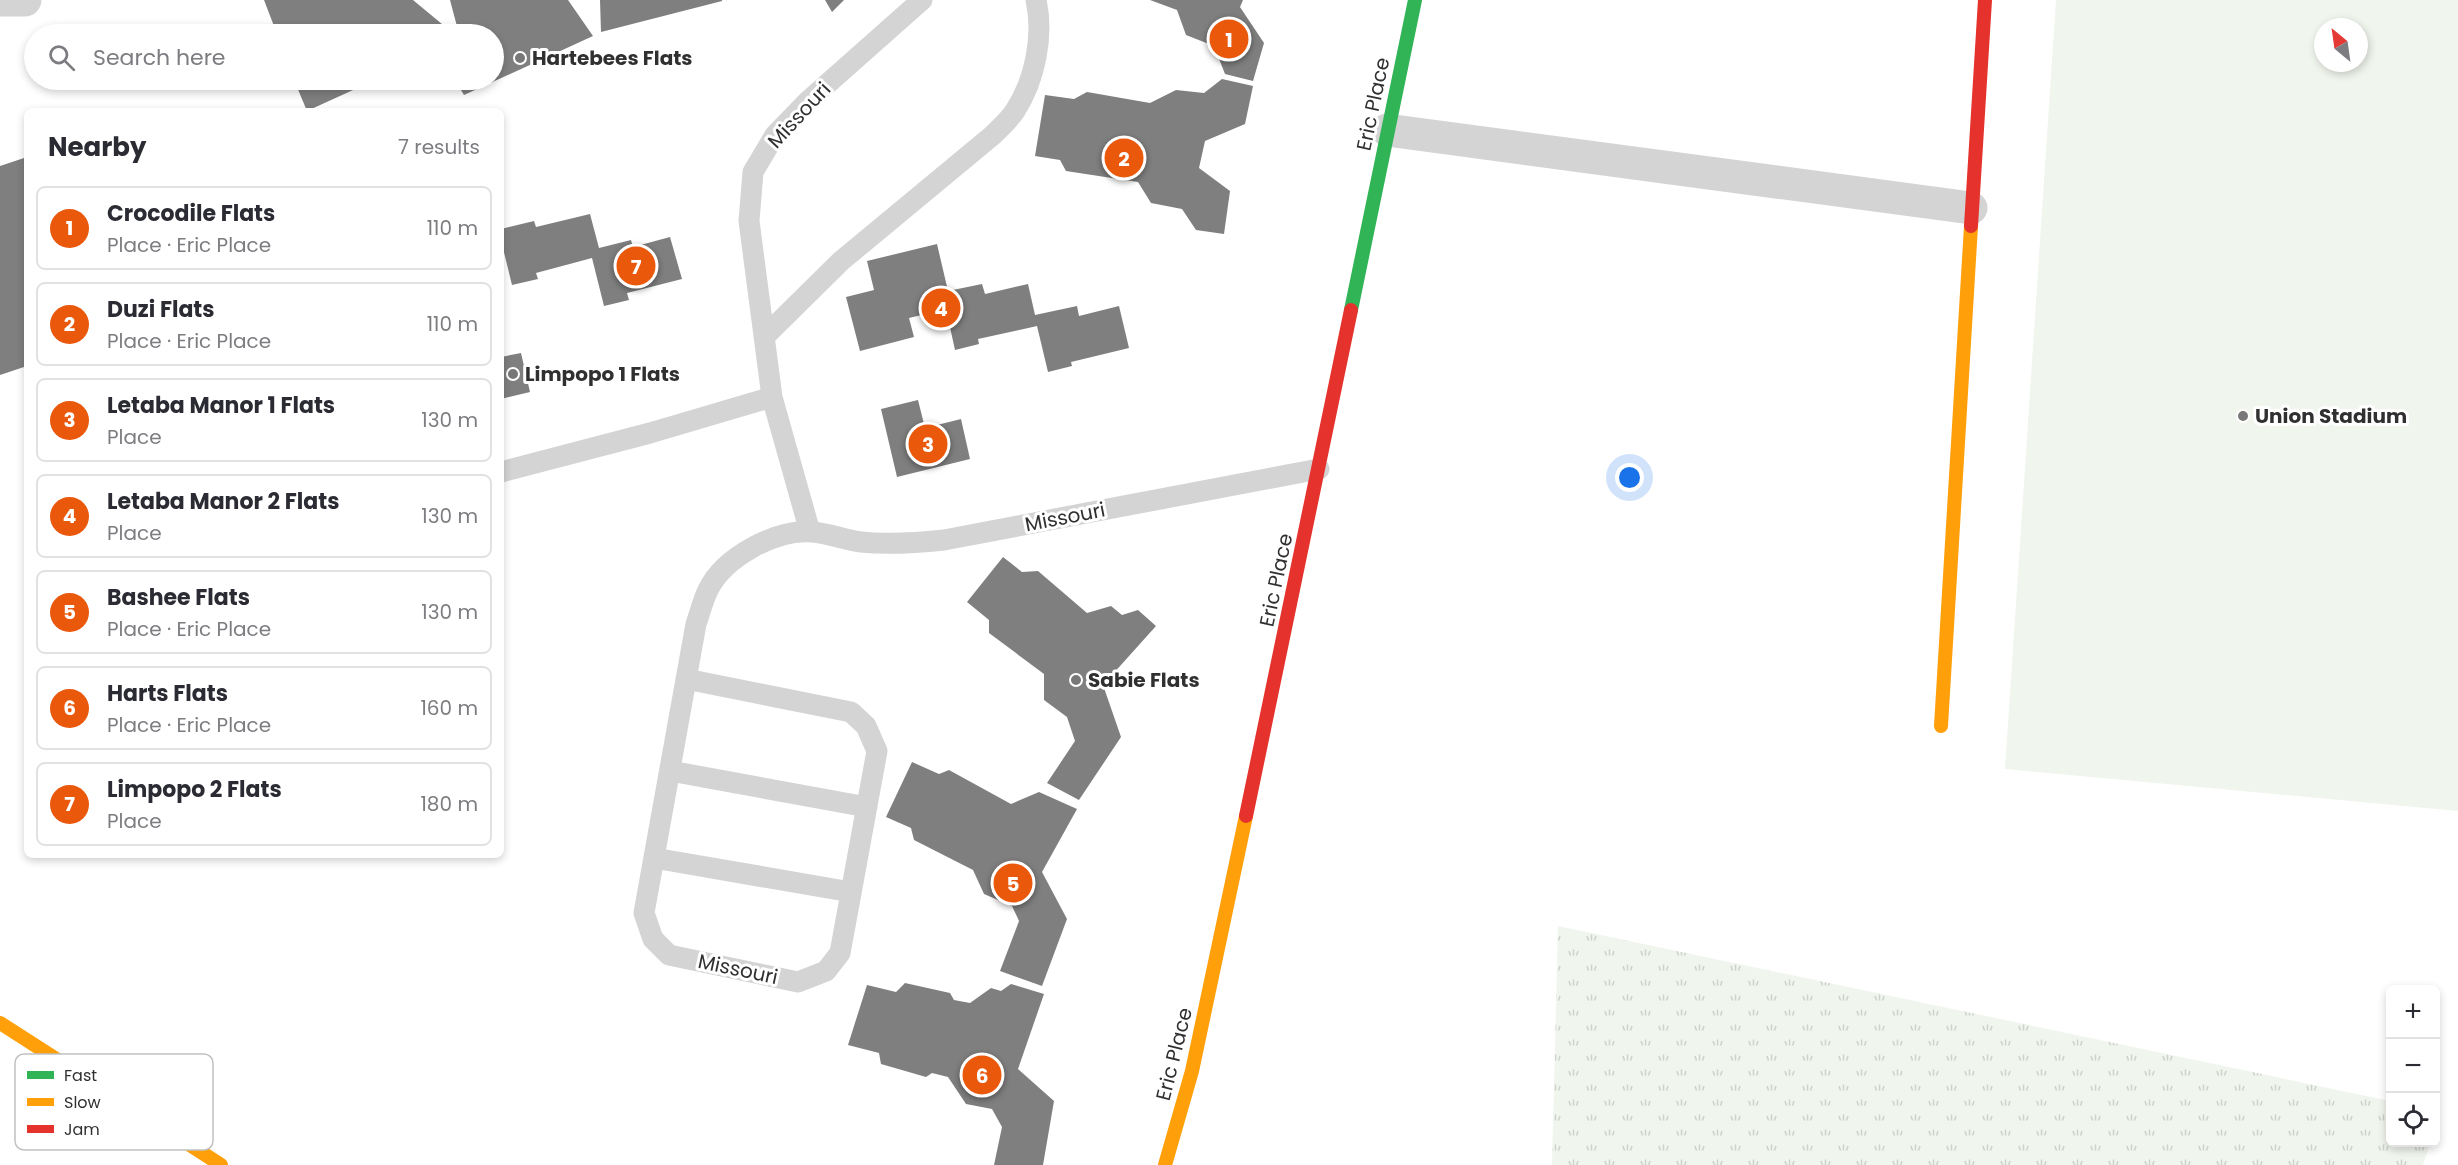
<!DOCTYPE html>
<meta charset="utf-8">
<style>
body{margin:0;font-family:Poppins,sans-serif;background:#f2f2f3;color:#2b2b33}
.controls{position:absolute;right:18px;bottom:18px;display:grid;overflow:hidden;border-radius:9px;box-shadow:0 3px 9px #0003}
.controls button{width:54px;height:54px;display:grid;place-items:center;padding:0;border:0;border-bottom:2px solid #e1e1e2;background:#fff;color:#2b2b33;font:30px sans-serif}
.compass{position:absolute;left:2314px;top:18px;width:54px;height:54px;border-radius:50%;background:#fff;box-shadow:0 3px 9px #0003;rotate:331deg}
.you{position:absolute;left:1630px;top:478px;width:21px;height:21px;margin:-15px;border:4px solid #fff;border-radius:50%;background:#1a73e8;box-shadow:0 0 0 9px #1a73e833}
.badge{display:grid;place-items:center;width:39px;height:39px;border-radius:50%;background:#ea580c;color:#fff;font-size:20px;font-weight:700}
.pin{position:absolute;translate:-50% -50%;border:3px solid #fff;box-shadow:0 2px 6px #0006}
.list{margin:0;padding:0;list-style:none}
h2{display:flex;justify-content:space-between;align-items:center;height:78px;margin:0;padding:0 24px;font-size:26px}
h2 small{font-size:20px;font-weight:400;color:#7c7c81}
.list li{display:grid;grid-template-columns:39px 1fr auto;gap:18px;align-items:center;box-sizing:border-box;height:84px;margin:0 12px 12px;padding:0 12px;border:2px solid #e1e1e2;border-radius:9px}
.list b{display:block;font-size:22px;white-space:nowrap}
.list p{margin:0;font-size:20px;white-space:nowrap;color:#7c7c81}
.list em{font-size:20px;font-style:normal;color:#7c7c81}
.icon{flex:none;width:33px;height:33px;fill:none;stroke:currentColor;stroke-width:2;stroke-linecap:round;stroke-linejoin:round}
.map{position:relative;flex:none;width:2458px;height:1165px;overflow:hidden}
.search{position:absolute;background:#fff;box-shadow:0 3px 9px #0003;left:24px;top:24px;width:480px;height:66px;display:flex;align-items:center;gap:15px;box-sizing:border-box;padding:0 21px;border-radius:33px;color:#7c7c81;font-size:22px}
.panel{position:absolute;background:#fff;box-shadow:0 3px 9px #0003;left:24px;top:108px;width:480px;height:750px;border-radius:9px}
.map>svg:first-child{display:block}
.grass{fill:url(#grass-tufts)}
.pitch{fill:#f0f5ed;fill-rule:evenodd}
.building{fill:#7f7f7f}
.lines{fill:none;stroke-linecap:round;stroke-linejoin:round}
.lane{stroke:#d4d4d4;stroke-width:21}
.street{stroke:#d4d4d4;stroke-width:33}
.fast{stroke:#30b455;stroke-width:14}
.slow{stroke:#ff9f0a;stroke-width:14}
.jam{stroke:#e5322d;stroke-width:14}
.poi-dot{fill:#787878;stroke:#fff;stroke-width:2}
.labels{text-anchor:middle;dominant-baseline:central;stroke-width:6;stroke-linejoin:round;paint-order:stroke}
.poi-label{font-size:20px;font-weight:bold;fill:#303030;stroke:#fff;text-anchor:start}
.street-label{font-size:20px;fill:#303030;stroke:#fff}
.key{fill:#fff;stroke:#c1c1c1;stroke-width:1.5}
.key-label{font-size:16px;fill:#303030}
</style>
<div class="map">
<svg width="2458" height="1165" viewBox="0 0 2458 1165">
<defs>
<pattern id="grass-tufts" width="24" height="20" patternUnits="userSpaceOnUse" patternTransform="scale(1.5)"><rect width="24" height="20" fill="#f0f5ed"/><path d="M3 7l-1-3M5 7V3M7 7l1-3M15 17l-1-3M17 17v-4M19 17l1-3" fill="none" stroke="#ced2cc"/></pattern>
</defs>
<rect width="100%" height="100%" fill="#fff"/>
<path class="grass" d="M1558 926 2390 1101V1142L2430 1143 2423 1165H1552Z"/>
<path class="pitch" d="M2056 0H2458V811L2005 769ZM2323 27H2359V63H2323Z"/>
<path class="building" d="M264 0H413L454 34H277Z
M450 0H568L593 36 464 95 455 80H494V34H459Z
M600 0H722V1L601 32Z
M825 0H844L832 12Z
M1150 0H1243L1240 7 1264 43 1253 81 1225 74 1214 46 1186 35 1177 10Z
M1222 79 1253 86 1245 124 1205 141 1199 168 1230 191 1224 234 1196 230 1182 209 1151 203 1138 182 1066 171 1060 160 1035 156 1045 95 1074 99 1087 92 1150 103 1176 90 1204 93Z
M294 80H375L307 111Z
M27 157V366L0 375V166Z
M590 214 599 248 631 240 633 247 670 237 682 279 627 293 629 300 604 306 592 258 536 273 538 279 512 285 501 240V229L534 221 536 227Z
M937 244 948 291 982 284 985 294 1028 284 1035 315 1077 306 1079 316 1119 306 1129 348 1071 362 1072 366 1048 372 1037 326 978 339 979 344 955 350 946 309 909 318 914 337 860 351 846 297 874 290 867 261Z
M521 353 530 392 501 399V357Z
M918 400 925 428 961 419 970 459 897 477 881 409Z
M1003 557 1022 572 1038 571 1087 613 1111 606 1122 615 1138 610 1156 626 1103 685 1121 737 1079 800 1047 783 1075 741 1067 717 1044 700V674L989 633V620L967 602Z
M912 762 939 774 949 770 1011 804 1039 792 1077 809 1042 872 1067 919 1042 986 1000 971 1019 921 1012 906 984 894 973 870 914 840 911 828 886 817Z
M905 983 950 993 954 1000 970 1003 991 988 1001 991 1011 984 1044 994 1018 1069 1054 1101 1043 1165H994L1002 1127 992 1109 966 1104 948 1077 932 1073 926 1077 881 1064 879 1053 848 1045 867 985 896 992Z"/>
<g class="lines">
<path class="lane" d="M764 337 841 261 993 135C1000 128 1009 120 1015 111 1035 80 1044 36 1036 0
M501 472 650 433 772 397
M810 532 772 397 749 221 753 172 775 135 808 101 922 0
M686 679 851 712 866 726 877 751 840 953 826 971 798 982 669 955 653 939 644 913 696 624C700 613 703 600 708 590 724 557 776 529 812 532 828 533 845 540 861 542 889 545 916 543 944 540L1319 469
M670 771 867 807
M654 858 851 892"/>
<path class="street" d="M0 0H25
M1387 130 1971 208"/>
<path class="fast" d="M1351 310 1415 0"/>
<path class="slow" d="M1941 726 1971 226
M0 1023 221 1165
M1165 1165 1192 1071 1246 816"/>
<path class="jam" d="M1971 226 1985 0
M1246 816 1351 310"/>
</g>
<g class="poi-dot">
<circle cx="520" cy="58" r="6"/>
<circle cx="513" cy="374" r="6"/>
<circle cx="2243" cy="416" r="6"/>
<circle cx="1076" cy="680" r="6"/>
</g>
<g class="labels">
<g class="poi-label">
<text x="532" y="58">Hartebees Flats</text>
<text x="525" y="374">Limpopo 1 Flats</text>
<text x="2255" y="416">Union Stadium</text>
<text x="1088" y="680">Sabie Flats</text>
</g>
<g class="street-label">
<text transform="translate(1373 104) rotate(-78)">Eric Place</text>
<text transform="translate(799 115) rotate(-47)">Missouri</text>
<text transform="translate(1065 517) rotate(-11)">Missouri</text>
<text transform="translate(1276 580) rotate(-78)">Eric Place</text>
<text transform="translate(738 969) rotate(12)">Missouri</text>
<text transform="translate(1174 1054) rotate(-76)">Eric Place</text>
</g>
</g>
<rect x="15" y="1054" width="198" height="96" rx="9" class="key"/>
<rect x="27" y="1071" width="27" height="8" fill="#30b455"/>
<rect x="27" y="1098" width="27" height="8" fill="#ff9f0a"/>
<rect x="27" y="1125" width="27" height="8" fill="#e5322d"/>
<g class="key-label">
<text x="64" y="1081">Fast</text>
<text x="64" y="1108">Slow</text>
<text x="64" y="1135">Jam</text>
</g>
</svg>
<div class="controls">
<button>+</button>
<button>−</button>
<button><svg class="icon" aria-label="locate" viewBox="0 0 24 24"><circle cx="12" cy="12" r="6"/><path d="M12 2v4M12 18v4M2 12h4M18 12h4"/></svg></button>
</div>
<svg class="compass" viewBox="-18 -18 36 36"><path d="M0-13l5 13h-10z" fill="#e53935"/><path d="M0 13l5-13h-10z" fill="#7c7c81"/></svg>
<div class="you"></div>
<div class="pin badge" style="left:1229px;top:39px">1</div>
<div class="pin badge" style="left:1124px;top:158px">2</div>
<div class="pin badge" style="left:928px;top:444px">3</div>
<div class="pin badge" style="left:941px;top:308px">4</div>
<div class="pin badge" style="left:1013px;top:883px">5</div>
<div class="pin badge" style="left:982px;top:1075px">6</div>
<div class="pin badge" style="left:636px;top:266px">7</div>
<div class="search"><svg class="icon" aria-label="search" viewBox="0 0 24 24"><circle cx="10" cy="10" r="6"/><path d="M15 15l6 6"/></svg>Search here</div>
<section class="panel">
<h2>Nearby<small>7 results</small></h2>
<ul class="list">
<li><span class="badge">1</span><div><b>Crocodile Flats</b><p>Place · Eric Place</p></div><em>110 m</em></li>
<li><span class="badge">2</span><div><b>Duzi Flats</b><p>Place · Eric Place</p></div><em>110 m</em></li>
<li><span class="badge">3</span><div><b>Letaba Manor 1 Flats</b><p>Place</p></div><em>130 m</em></li>
<li><span class="badge">4</span><div><b>Letaba Manor 2 Flats</b><p>Place</p></div><em>130 m</em></li>
<li><span class="badge">5</span><div><b>Bashee Flats</b><p>Place · Eric Place</p></div><em>130 m</em></li>
<li><span class="badge">6</span><div><b>Harts Flats</b><p>Place · Eric Place</p></div><em>160 m</em></li>
<li><span class="badge">7</span><div><b>Limpopo 2 Flats</b><p>Place</p></div><em>180 m</em></li>
</ul>
</section>
</div>
